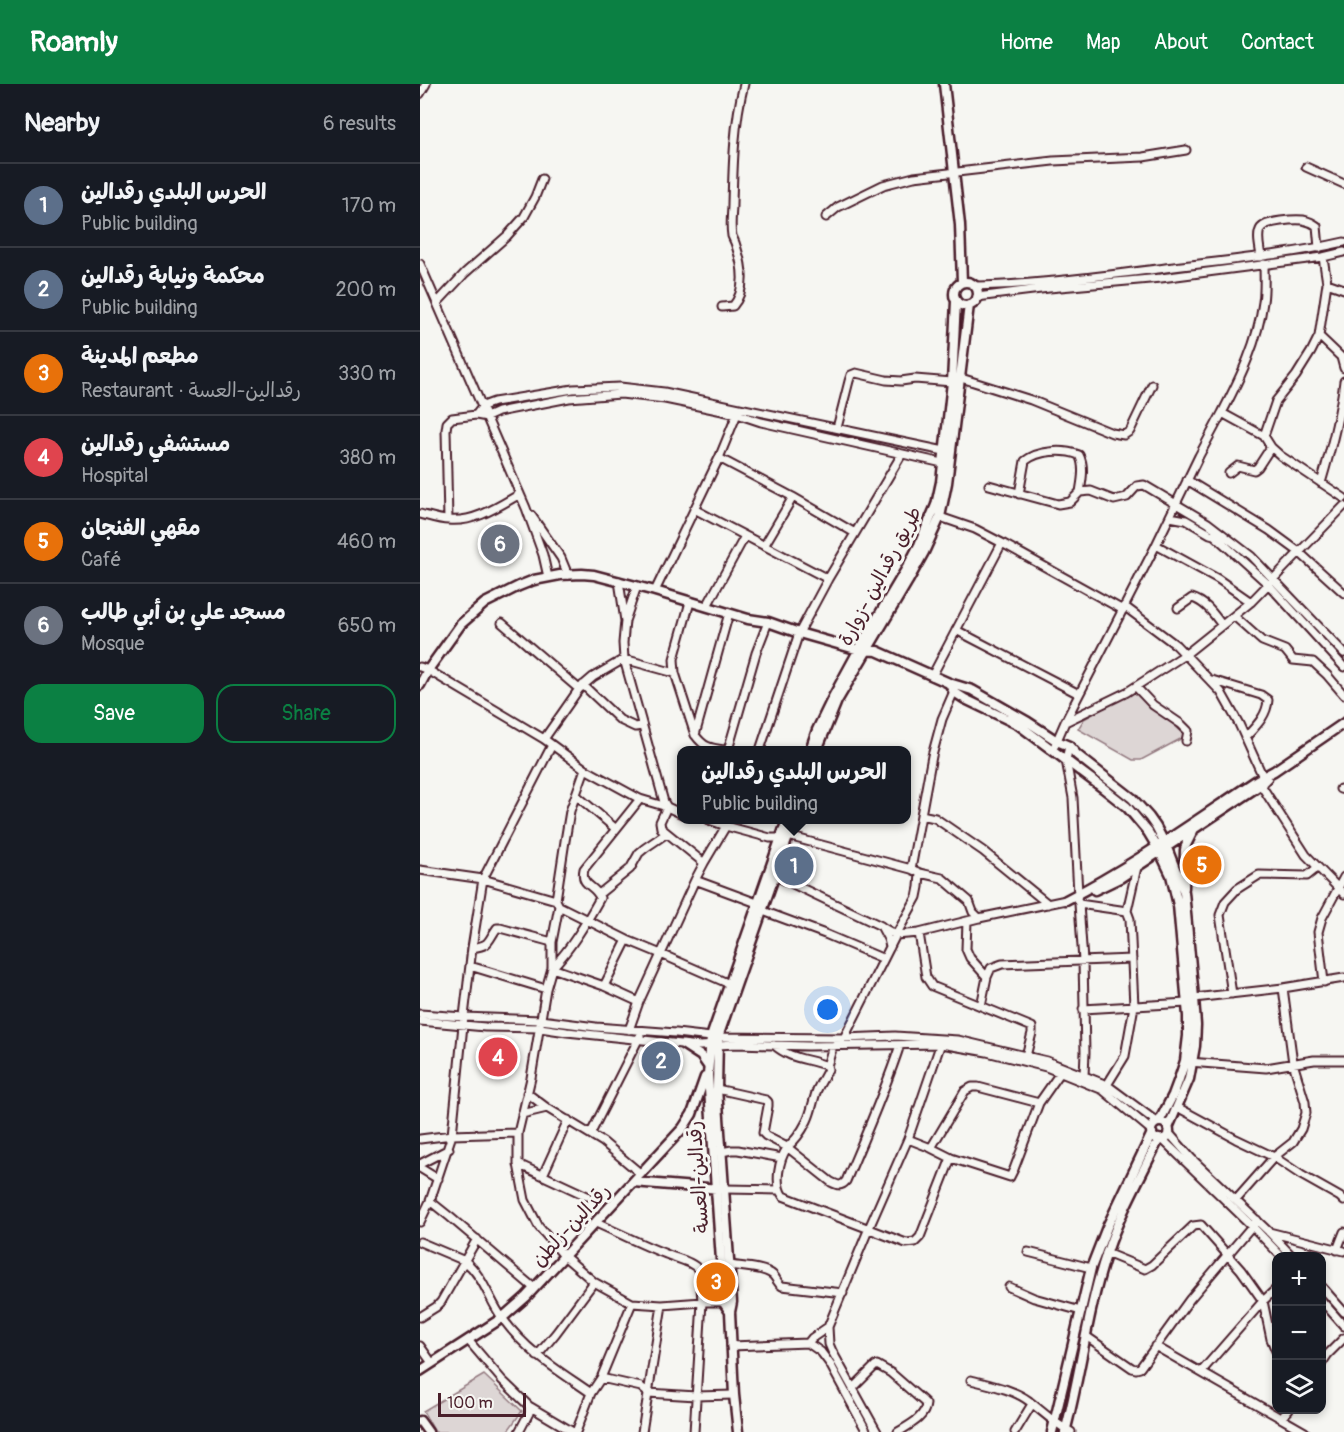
<!DOCTYPE html>
<meta charset="utf-8">
<style>
body{margin:0;font-family:Pangolin,"Playpen Sans Arabic",sans-serif;background:#242831;color:#f1f3f6}
.controls{position:absolute;right:18px;bottom:18px;display:grid;overflow:hidden;border-radius:12px;box-shadow:0 3px 9px #0003}
.controls button{width:54px;height:54px;display:grid;place-items:center;padding:0;border:0;border-bottom:2px solid #363941;background:#171b24;color:#f1f3f6;font:30px sans-serif}
.scale{position:absolute;left:18px;bottom:15px;width:88px;box-sizing:border-box;padding-left:6px;border:3px solid #4a1f2b;border-top:0;font-size:16px;line-height:21px;white-space:nowrap;color:#4a1f2b;-webkit-text-stroke:4px #f6f6f2;paint-order:stroke}
.you{position:absolute;left:408px;top:926px;width:21px;height:21px;margin:-15px;border:4px solid #fff;border-radius:50%;background:#1a73e8;box-shadow:0 0 0 9px #1a73e833}
.badge{display:grid;place-items:center;width:39px;height:39px;border-radius:50%;background:#0b8043;color:#fff;font-size:20px;font-weight:700}
.pin{position:absolute;translate:-50% -50%;border:3px solid #fff;box-shadow:0 2px 6px #0006}
.popup{position:absolute;left:257px;top:662px;width:234px;height:78px;box-sizing:border-box;display:grid;place-content:center;border-radius:12px;background:#171b24;filter:drop-shadow(0 2px 4px #0005);font-size:20px;white-space:nowrap;color:#9ea1a6}
.popup b{font-size:22px;color:#f1f3f6}
.popup::after{content:'';position:absolute;left:50%;top:100%;margin-left:-12px;border:12px solid transparent;border-top-color:#171b24}
.list{margin:0;padding:0;list-style:none}
h2{display:flex;justify-content:space-between;align-items:center;height:78px;margin:0;padding:0 24px;font-size:26px}
h2 small{font-size:20px;font-weight:400;color:#9ea1a6}
.list li{display:grid;grid-template-columns:39px 1fr auto;gap:18px;align-items:center;box-sizing:border-box;height:84px;padding:0 24px;border-top:2px solid #363941}
.list b{display:block;font-size:22px;white-space:nowrap}
.list p{margin:0;font-size:20px;white-space:nowrap;color:#9ea1a6}
.list em{font-size:20px;font-style:normal;color:#9ea1a6}
.actions{display:flex;gap:12px;padding:18px 24px}
.actions a{flex:1;padding:14px 0;border:2px solid #0b8043;border-radius:18px;text-align:center;font-size:21px;color:#0b8043}
.actions .main{background:#0b8043;color:#fff}
.icon{flex:none;width:33px;height:33px;fill:none;stroke:currentColor;stroke-width:2;stroke-linecap:round;stroke-linejoin:round}
.map{position:relative;flex:none;width:924px;height:1348px;overflow:hidden}
header{display:flex;align-items:center;gap:36px;box-sizing:border-box;height:84px;padding:0 30px;background:#0b8043;color:#fff}
header strong{font-size:28px}
nav{display:flex;gap:33px;margin-inline-start:auto;font-size:21px}
main{display:flex}
aside{flex:1;background:#171b24}
.map>svg:first-child{display:block}
.green{fill:#ddd6d5;stroke:#947a80;stroke-width:1.5}
.lines{fill:none;stroke-linecap:round;stroke-linejoin:round}
.minor-casing{stroke:#4a1f2b;stroke-width:11}
.major-casing{stroke:#4a1f2b;stroke-width:13}
.minor{stroke:#f6f6f2;stroke-width:7}
.major{stroke:#f6f6f2;stroke-width:8}
.labels{text-anchor:middle;dominant-baseline:central;stroke-width:6;stroke-linejoin:round;paint-order:stroke}
.street-label{font-size:20px;fill:#4a1f2b;stroke:#f6f6f2}
</style>
<header>
<strong>Roamly</strong>
<nav><a>Home</a><a>Map</a><a>About</a><a>Contact</a></nav>
</header>
<main>
<aside>
<h2>Nearby<small>6 results</small></h2>
<ul class="list">
<li><span class="badge" style="background:#5c6f8a">1</span><div><b>الحرس البلدي رقدالين</b><p>Public building</p></div><em>170 m</em></li>
<li><span class="badge" style="background:#5c6f8a">2</span><div><b>محكمة ونيابة رقدالين</b><p>Public building</p></div><em>200 m</em></li>
<li><span class="badge" style="background:#e8710a">3</span><div><b>مطعم المدينة</b><p>Restaurant · رقدالين-العسة</p></div><em>330 m</em></li>
<li><span class="badge" style="background:#e0444e">4</span><div><b>مستشفي رقدالين</b><p>Hospital</p></div><em>380 m</em></li>
<li><span class="badge" style="background:#e8710a">5</span><div><b>مقهي الفنجان</b><p>Café</p></div><em>460 m</em></li>
<li><span class="badge" style="background:#6b7280">6</span><div><b>مسجد علي بن أبي طالب</b><p>Mosque</p></div><em>650 m</em></li>
</ul>
<div class="actions"><a class="main">Save</a><a>Share</a></div>
</aside>
<div class="map">
<svg width="924" height="1348" viewBox="0 0 924 1348">
<rect width="100%" height="100%" fill="#f6f6f2"/>
<filter id="ink" filterUnits="userSpaceOnUse"><feTurbulence type="fractalNoise" baseFrequency=".0167" numOctaves="2"/><feDisplacementMap in="SourceGraphic" scale="12" xChannelSelector="R" yChannelSelector="G"/><feConvolveMatrix kernelMatrix="1 2 1 2 8 2 1 2 1" color-interpolation-filters="sRGB"/></filter>
<g filter="url(#ink)">
<path class="green" d="M716 606 766 652 721 676H713L658 645 664 635Z
M64 1291 102 1327 87 1348H15L3 1327Z"/>
<g class="lines">
<defs>
<path id="minor" d="M0 10 6 0
M886 83 924 100
M406 133 418 123 463 101 494 93 633 77 723 73 766 66
M841 173C840 164 836 151 841 144 846 137 875 135 883 136 888 137 893 139 897 142L899 164
M0 180 106 424 123 471 128 493
M907 199 924 205
M555 202C616 201 677 192 738 185 800 177 863 172 924 158
M557 213 629 204 741 194 903 173 924 168
M17 219 45 189 87 152 104 133 115 113 122 95
M302 223 313 222C326 207 323 183 317 165 316 161 314 156 312 152 310 141 312 130 312 120 313 80 314 39 324 0
M899 252 921 273 924 284
M541 294 611 316 692 349 704 351 710 347 732 301
M802 329C820 294 838 258 843 218 845 206 844 193 844 180
M56 331 63 322 74 318 153 305 200 303 244 308 529 368
M417 344 429 297 431 291 436 289 466 296 481 297 495 295 532 298
M844 352 856 317 876 292 891 268 899 252 907 199 903 173
M299 374 373 413 435 449
M809 389 818 382 834 386 838 383 851 363
M767 396 849 446 879 468 924 509
M901 399C911 365 920 332 924 297
M569 401 638 420 650 418 660 408 671 407 694 416 707 413 717 402 724 401 788 439 831 472 924 569
M599 410 605 377C619 366 643 365 659 371 665 382 662 396 660 408
M274 425 408 495
M0 430C8 432 20 436 28 436 54 439 79 422 100 410
M111 431 141 474 148 491
M520 433 555 445 582 459
M750 433 766 436 790 450 794 451 849 501 924 583
M28 436 26 346 27 339 32 334 56 331 67 333 78 328 149 314 201 310 245 315 317 330 341 338 527 380
M736 461 798 495 831 518
M344 462 373 413
M199 497 205 537 203 559 204 575 244 718 247 723 262 730
M235 507 299 374 317 330
M270 518 254 575 255 589 275 651C284 663 289 664 304 666
M287 522 325 452
M704 522 756 561 801 608 819 640 843 693
M758 524 772 514C786 518 794 531 802 541
M814 532 842 557 865 566 873 576 893 578 907 591 924 611
M205 537 217 502
M82 539 159 605
M536 546 659 610
M0 583 8 586 124 655 165 685 220 715 247 723 240 738 241 744 284 779 275 796
M512 592 582 459 703 526
M792 596 841 611 848 616C847 632 836 642 825 654
M163 601 200 636 215 643 222 642
M716 603 733 621 761 640 768 647 766 657
M645 638 707 608 766 570 831 518 924 422
M275 651 309 529
M124 655 159 605 173 593 204 575 255 589
M635 661 645 638 736 461 779 372 802 329 844 352 851 363 861 372 924 414
M649 662 646 676 653 714 658 810 657 815 659 820 663 877 665 968 664 992
M308 666 336 569 348 538
M340 666 379 549 408 495 482 370
M165 685 150 727 145 757 136 816 139 822 132 858V884L126 905 111 994 98 1049V1080L105 1116 119 1143 144 1172 174 1198 212 1219 242 1221 282 1218H306
M839 698 886 771 924 810
M920 705 924 706
M156 711 196 745
M501 731 515 734 563 767 628 820
M289 736 306 742 350 754H361L368 752 491 785 512 672 522 635 535 605
M284 779 306 742
M0 786 63 795 136 816
M500 789 522 794 549 817 553 828 559 834
M354 791 461 842 468 855 470 863
M179 810 210 785 219 769 225 764 247 749
M659 820 707 827
M139 822 207 856 241 870 314 902
M343 827 405 850 464 875
M547 837 546 865 550 874 567 893
M462 843 476 851 497 813 499 803 500 789 491 785
M499 849 506 893 512 902 612 943V949L606 972
M52 864C71 861 67 858 77 844H80L132 858
M50 882 126 905
M904 898 898 848 902 834 924 793
M184 902 207 856
M812 910 800 831 805 818 817 805 839 791 887 792 897 784
M774 914 863 904 924 894
M219 918 184 902 132 884C152 863 166 839 180 814 175 800 160 803 164 785L220 715
M561 922 567 893 571 884 582 880 712 875
M663 925 767 919
M0 930 44 933 121 936 176 943 256 949 291 953 424 954 475 952 538 956 627 977 687 1001 737 1038
M0 937 65 943 120 944 147 948 280 962 316 960 388 962 521 960 567 968 626 983 683 1006 731 1046
M209 946 219 918 275 796 337 819
M354 961C371 976 388 974 407 982L408 985C405 992 400 999 397 1006 393 1016 392 1027 387 1037 384 1043 381 1048 377 1053 374 1057 370 1060 367 1064 359 1076 354 1100 363 1112L486 1159 495 1158 500 1153 531 1074
M769 978 846 984 894 976H924
M407 982 413 962 424 954 476 851 499 849 559 834 646 816
M687 1001 705 972 714 922 710 835 707 827 717 783
M297 1005 346 1016 348 1018V1022L343 1049 346 1052 367 1063 411 1098C417 1101 421 1103 426 1097 445 1052 465 1007 480 961
M107 1009 127 1024 183 1058 221 1090
M757 1023 816 1055 854 1073 881 1091 920 1113 924 1117
M102 1030 127 1024
M748 1048 771 1074 849 1148 872 1172
M171 1049 220 952
M0 1055 32 1051 98 1049
M488 1055 511 1064 531 1074 590 1093 594 1085 619 1019 640 989
M742 1055 832 1142 861 1172
M511 1064 545 1007 552 1003H558L619 1019
M301 1068 312 1066H318L362 1074
M0 1080 29 1065
M98 1080 167 1112
M0 1084 18 1095
M123 1091 148 1036
M304 1105 359 1106
M816 1116 854 1073 873 1058 881 1045 886 1029 885 1018 873 979 863 904
M10 1117 30 1133 114 1204
M0 1138 10 1117 32 1051 43 941 52 864 63 795 132 661
M176 1139C199 1149 222 1161 246 1170 257 1175 272 1177 280 1187L282 1218 274 1348
M849 1148 924 1167
M0 1158 45 1177C64 1193 69 1216 83 1235 108 1269 138 1286 171 1309
M917 1166 924 1148
M608 1168 671 1184
M686 1169 725 1185 732 1181 773 1142 781 1141 821 1186 843 1217 851 1255 856 1267
M309 1181C321 1183 344 1183 353 1191 357 1195 357 1199 362 1202L423 1209
M589 1203 614 1214 661 1227
M902 1203 924 1228
M902 1217 924 1242
M0 1233 16 1223 21 1218 57 1155
M666 1252 712 1284 716 1285 720 1284 770 1215 837 1136
M48 1256 82 1296 109 1322 153 1348
M388 1259 392 1254 408 1243
M0 1262 12 1279
M311 1262 388 1259 401 1268 410 1280 447 1348
M735 1262 885 1348
M117 1272 136 1249 174 1198
M902 1279 908 1270 924 1254
M781 1288 843 1217 856 1205
M181 1294 221 1303 228 1309 276 1312 314 1311
M551 1296C570 1301 593 1305 609 1317 623 1328 635 1340 651 1348
M433 1304 455 1282 457 1281 471 1289 503 1317 506 1320C505 1334 489 1341 478 1348
M861 1334 869 1326
M99 1348 109 1329V1322
M156 1348 171 1309 181 1294 212 1219
M222 1348 242 1221
M457 1348 412 1267 409 1260 408 1243 449 1144 488 1055 522 956
M595 1348 612 1320"/>
<path id="major" d="M524 0 540 141 542 198
M534 210a12 12 0 1 1 24 0a12 12 0 1 1-24 0Z
M529 599 534 608 545 615 599 641 683 704 707 723 728 748 740 768 751 791 758 821 768 932V952L765 977 759 995 753 1011 739 1038
M0 601 8 586 41 540 65 519 99 502 114 496 140 491 162 490 174 491 235 507 328 535 348 538 379 549 439 566 457 567 529 599 552 606 608 638 637 657 649 662 657 671 712 714 729 733 736 743 747 764 764 808 774 914 776 941 775 962 769 995 748 1044
M390 666 397 646 413 613 443 558 488 482 499 461 516 421 521 398 532 298 536 217
M397 666 417 617 488 497 504 468 520 433 527 399 549 221
M764 804 765 766 766 761 773 747
M675 806 700 794 840 701 847 694
M646 816C713 782 775 737 837 696L854 687 924 639
M264 961 281 972 288 982
M731 1047a9 9 0 1 1 18 0a9 9 0 1 1-18 0Z
M213 1098 300 1105
M310 1228 304 1219 288 991 291 953 367 736
M0 1287 82 1234 106 1213 263 1044 272 1030 285 993
M0 1337 8 1348
M318 1348 314 1311 310 1228 312 1218 297 1005 298 953 374 736
M632 1348 671 1184 687 1143 732 1049
M645 1348C661 1289 667 1227 687 1168 700 1129 721 1092 739 1055"/>
</defs>
<use href="#minor" class="minor-casing"/>
<use href="#major" class="major-casing"/>
<use href="#minor" class="minor"/>
<use href="#major" class="major"/>
</g>
</g>
<g class="labels">
<g class="street-label">
<text transform="translate(460 492) rotate(-62)">طريق رقدالين -زوارة</text>
<text transform="translate(278 1093) rotate(-94)">رقدالين-العسة</text>
<text transform="translate(151 1141) rotate(-47)">رقدالين-زلطن</text>
</g>
</g>
</svg>
<div class="controls">
<button>+</button>
<button>−</button>
<button><svg class="icon" aria-label="layers" viewBox="0 0 24 24"><path d="M12 4l9 5-9 5-9-5zM3 14l9 5 9-5"/></svg></button>
</div>
<div class="scale">100 m</div>
<div class="you"></div>
<div class="pin badge" style="left:374px;top:782px;background:#5c6f8a">1</div>
<div class="popup"><b>الحرس البلدي رقدالين</b>Public building</div>
<div class="pin badge" style="left:241px;top:977px;background:#5c6f8a">2</div>
<div class="pin badge" style="left:296px;top:1198px;background:#e8710a">3</div>
<div class="pin badge" style="left:78px;top:973px;background:#e0444e">4</div>
<div class="pin badge" style="left:782px;top:781px;background:#e8710a">5</div>
<div class="pin badge" style="left:80px;top:460px;background:#6b7280">6</div>
</div>
</main>
